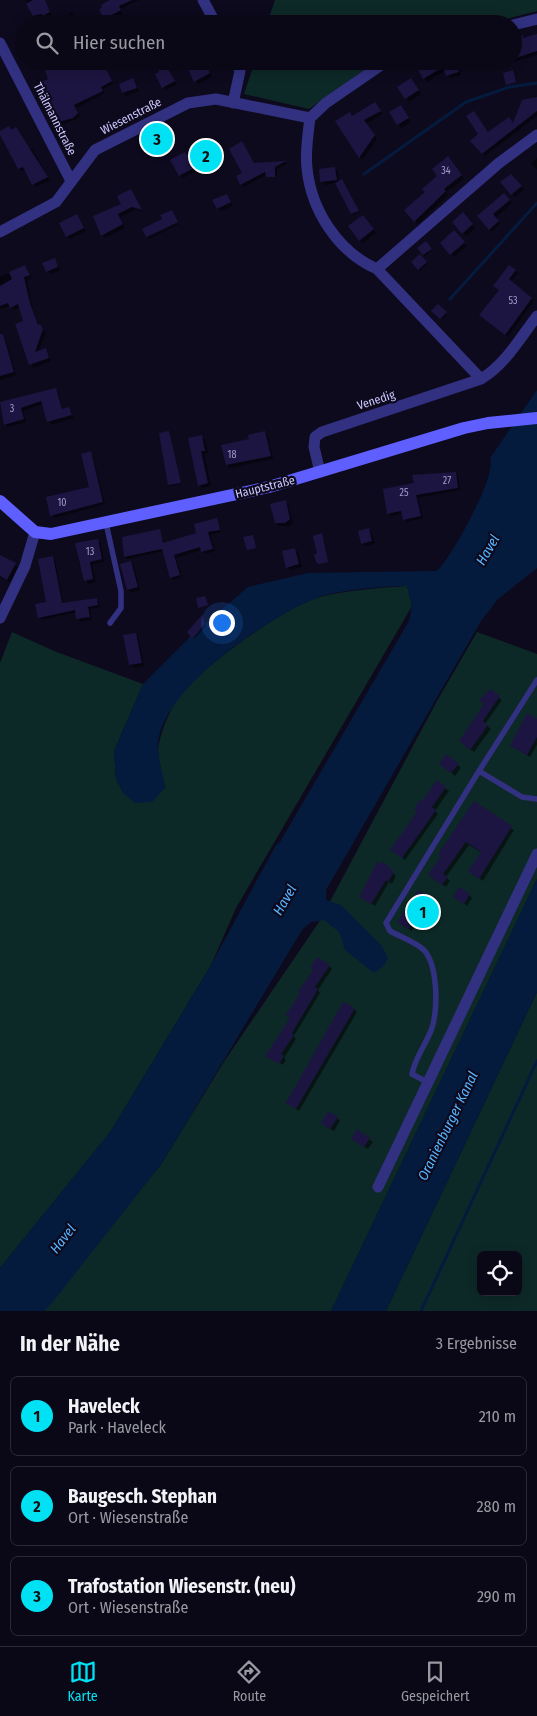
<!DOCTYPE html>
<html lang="de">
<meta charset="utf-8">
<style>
body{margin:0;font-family:"Fira Sans Condensed",sans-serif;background:#13111f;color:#f1f3f6}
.controls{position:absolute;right:15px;bottom:15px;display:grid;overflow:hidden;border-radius:8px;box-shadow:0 2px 12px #0003}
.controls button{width:45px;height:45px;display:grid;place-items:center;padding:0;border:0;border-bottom:1px solid #2a2935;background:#0a0816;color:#f1f3f6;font:25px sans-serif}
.you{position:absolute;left:221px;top:622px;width:18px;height:18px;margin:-12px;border:4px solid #fff;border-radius:50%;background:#1a73e8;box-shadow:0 0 0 8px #1a73e833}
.badge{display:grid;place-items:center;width:32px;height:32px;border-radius:50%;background:#00e1f3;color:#111;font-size:16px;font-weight:700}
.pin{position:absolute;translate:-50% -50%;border:2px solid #fff;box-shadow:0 1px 5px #0006}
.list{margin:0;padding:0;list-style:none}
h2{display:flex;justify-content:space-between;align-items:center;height:65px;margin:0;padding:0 20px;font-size:21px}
h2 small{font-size:16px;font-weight:400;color:#999aa1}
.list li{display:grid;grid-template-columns:32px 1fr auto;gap:15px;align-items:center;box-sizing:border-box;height:80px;margin:0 10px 10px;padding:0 10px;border:1px solid #2a2935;border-radius:8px}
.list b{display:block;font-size:19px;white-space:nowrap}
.list p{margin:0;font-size:16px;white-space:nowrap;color:#999aa1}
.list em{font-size:16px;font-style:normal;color:#999aa1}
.icon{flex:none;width:28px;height:28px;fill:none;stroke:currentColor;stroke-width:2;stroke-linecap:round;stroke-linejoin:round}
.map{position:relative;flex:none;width:537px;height:1311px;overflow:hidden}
.search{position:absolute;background:#0a0816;box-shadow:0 2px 12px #0003;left:15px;right:15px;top:15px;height:55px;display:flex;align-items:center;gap:12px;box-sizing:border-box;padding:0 18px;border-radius:28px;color:#999aa1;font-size:19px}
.sheet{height:335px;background:#0a0816}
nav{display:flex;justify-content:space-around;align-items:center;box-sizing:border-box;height:70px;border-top:1px solid #2a2935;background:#0a0816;font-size:14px;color:#999aa1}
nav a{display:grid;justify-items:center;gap:2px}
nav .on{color:#00e1f3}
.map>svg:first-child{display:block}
.green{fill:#0d2927;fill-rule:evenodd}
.water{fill:#051b3d}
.shadow{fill:#0007}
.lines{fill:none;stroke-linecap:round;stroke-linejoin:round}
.stream{stroke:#051b3d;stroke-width:3}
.building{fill:#1d1541}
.lane{stroke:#323181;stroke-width:5.5}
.street{stroke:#323181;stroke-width:11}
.secondary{stroke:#5f5fff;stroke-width:12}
.labels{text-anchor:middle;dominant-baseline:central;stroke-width:4.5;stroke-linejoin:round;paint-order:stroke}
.number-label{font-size:10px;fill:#a19bd0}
.street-label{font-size:12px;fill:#cdc8ff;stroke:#0d0a1e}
.water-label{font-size:14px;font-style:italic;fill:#56b5ff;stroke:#0d0a1e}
</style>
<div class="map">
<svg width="537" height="1311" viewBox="0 0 537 1311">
<rect width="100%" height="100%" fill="#0d0a1e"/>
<path class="green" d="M275 0H537V11L487 24H267Z
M255 61H377L309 109 244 94Z
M407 586 412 606 236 908 211 965 111 1131 0 1268V663L12 632 54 651 143 684 114 751 116 779 124 794 165 788C163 775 156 756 159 743 163 726 171 706 183 692 206 664 286 606 320 597 348 590 378 588 407 586Z
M477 632 537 654V879L331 1311H44L162 1163 223 1063 319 922 437 701Z
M537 992V1311H386ZM481 1255H518V1292H481Z"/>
<path class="water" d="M537 390V568L498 599 481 621 326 890V900L341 905 382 946 388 958 384 966 374 973 345 950 339 932 324 920 311 922 302 930 162 1163 52 1303 44 1311H0V1268L111 1131 211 965 276 845 280 842 409 621 412 606 407 586C383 586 337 590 316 598 269 617 158 690 158 747 158 760 163 775 165 788L152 802 135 803 124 794 116 779 114 751 143 684 189 638 248 587 308 573 437 571C451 558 498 474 490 458Z
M537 879V992L386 1311H331Z"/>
<path class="shadow" d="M26 0 44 1 57 24H38Z
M112 0H139L120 9 128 24H117L114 18 108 21 105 18Z
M72 12 74 14 79 24H70L66 16Z
M23 34 24 44 21 45 16 37Z
M537 35V55L512 62 513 39 522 37 525 39Z
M101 61 113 84 103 89 105 93 76 108 80 116 75 120 59 125 53 106 50 79Z
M185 61H204L212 77 198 84Z
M433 61H461L458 63 461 75 450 78 445 71 427 82 419 68Z
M165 65 177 85 166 90 163 87Z
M133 80 139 91 126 96 123 92Z
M414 83 421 94 409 102 399 87Z
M537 98V116L485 156 472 141 479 134 474 112 489 133 514 124Z
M377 106 382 114 366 124 377 139 362 160 337 122Z
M401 106 411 122 401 128 398 124Z
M16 129 27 147 32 149 50 180 36 187 25 170 22 171 19 168 11 131Z
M242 143 255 165 285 162 287 164 277 169V175L267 177 266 175 244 187 241 184 243 174Z
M206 147 216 166 213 167 214 170 207 174 202 168 183 178 180 175 188 156Z
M537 158V170L531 163Z
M451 161 464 179 446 192 448 195 418 224 415 221 427 192Z
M335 168 338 172 339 182 343 181 359 212 353 215 336 183 325 185 322 182Z
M514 178 524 190 515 197 502 182Z
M130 190 143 212 136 209 120 217 125 228 105 238 102 235Z
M227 195 233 206 221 211 218 208Z
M504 195 512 203 495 218 500 224 492 232 478 216Z
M463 214 475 228 466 236 454 222Z
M76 215 86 231 70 239 67 236Z
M366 219 376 233 363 243 360 240Z
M178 223 179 224 149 239 148 238Z
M454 231 467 246 454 257 441 243Z
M426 243 432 250 425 256 419 248Z
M420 256 427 264 420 271 412 263Z
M54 259 60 270 51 274 47 271Z
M25 266 32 278 27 280 32 307 39 326 46 333 38 352 45 349 51 361 33 368 17 325 24 321 20 307 14 310 10 306 0 309V277Z
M509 266 518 273 511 282 534 301 508 337 484 317 501 290Z
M438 305 447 314 442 319 433 311Z
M1 332 4 335 16 375 0 380Z
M55 389 58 392 63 410 69 408 74 418 51 425 43 404 23 411 26 422 8 427 5 424 0 404Z
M169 432 181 484 170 486 169 485Z
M265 433 268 436 273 459 230 468 227 465 250 440Z
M202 437 205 440 208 453 204 454 211 486 202 488 199 485Z
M90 453 93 456 105 504 55 518 52 515 90 488Z
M456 473 458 476 460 490 418 498 423 518 407 522 403 513 392 516 389 513 415 484Z
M285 501 288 504 293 523 288 526H279L276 523Z
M216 520 221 532 210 535 215 551 205 554 202 550 176 558 182 577 174 580 171 577 164 551 127 559 125 556 159 531 164 544 198 534Z
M369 530 372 533 375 544 365 546 362 543Z
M98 541 101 544 104 562 92 564 96 582 88 584 79 563 76 544Z
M295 549 298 552 302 567 290 570 287 567Z
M0 556 18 567 10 582 0 577Z
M53 558 55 560 63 604 96 599 99 602 100 607 90 609 92 620 80 622 77 612 42 620 39 617 48 603Z
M130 562 134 565 140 590 131 593 128 589Z
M202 617 206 626 194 639 188 632Z
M135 634 138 637 144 666 134 668 130 665Z
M490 691 502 700 485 724 491 729 474 752 464 744Z
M537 721V745L530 757 515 748Z
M458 765 461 768 455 776 444 766Z
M437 782 449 791 435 811 438 814 405 860 395 852 422 803Z
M474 803 514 830 483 881 472 874 482 853 469 845 446 877 450 881 446 887 432 878Z
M383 863 396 876 392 884 389 882 375 906 364 899Z
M420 892 434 904 428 911 425 909 412 931 402 925Z
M469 895 472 898 467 906 458 899Z
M329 966 332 969 318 990 320 993 294 1036 296 1039 284 1058 286 1060 283 1065 268 1056 291 1018Z
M354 1009 357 1012 299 1111 290 1105Z
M337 1118 340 1121 334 1131 325 1126Z
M357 1131 373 1142 368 1149 355 1141Z"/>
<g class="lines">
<path class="stream" d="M364 174 466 102 510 87 537 83
M450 299 537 203
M421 1311 537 1061"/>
</g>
<path class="building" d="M33 0H45L50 12 43 16 41 14 33 16 26 4Z
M110 0H132L119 6 121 10 104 19 99 9 102 8 101 5Z
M537 34V51L513 59V37L523 35V38Z
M42 61H102L112 81 101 87 103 91 74 105 78 113 73 118 56 123 48 108 51 106 39 83 48 79Z
M184 61H204L210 73 194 82Z
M428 61H455L459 72 446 76 443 67 423 79 417 68Z
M165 64 175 81 162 88 155 74 159 72 157 69Z
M513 70 516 82 506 85 503 73Z
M133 78 137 88 122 93 119 84Z
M411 78 419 90 405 99 397 87Z
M537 97V111L482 154 470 141 478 134 466 116 474 111 488 132 509 117 513 123 522 100Z
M375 102 381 111 364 120 375 135 359 158 335 121 350 112 352 116Z
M401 105 409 118 397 125 389 112Z
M9 126 11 130 16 127 48 177 32 185 23 167 18 169 0 135V131Z
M242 141 254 163 286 161 275 167V177H266L265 172 240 185 236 176 242 173 229 149Z
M207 145 214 162 211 164 212 167 203 172 199 165 179 176 170 160 185 152 187 155Z
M448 156 462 175 444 189 446 191 414 222 404 210 425 192 422 189 437 176 432 169Z
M335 167 337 180 320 182 319 169Z
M511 174 522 186 511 195 500 182Z
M342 179 359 211 351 214 335 183Z
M131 189 142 210 132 207 118 214 123 224 101 236 93 216 121 204 117 196Z
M504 193 510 200 493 214 499 221 489 230 477 216Z
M227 194 231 202 217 209 212 200Z
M172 210 178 222 146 237 142 229 162 219 160 215Z
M463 212 473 224 462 234 452 222Z
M77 214 84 228 66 237 59 223Z
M363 215 374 229 359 241 348 226Z
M454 230 465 242 450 255 440 243Z
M426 241 432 249 423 255 417 248Z
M420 254 427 262 418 270 411 262Z
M55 258 58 267 46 272 42 263Z
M25 265 30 275 24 277 30 303 38 325 40 324 43 329 35 352 46 348 49 358 29 365 15 324 23 321 18 304 10 308 8 303 0 306V286L12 279 9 272Z
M509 265 516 270 509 279 532 298 505 335 479 315 499 290 493 286Z
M438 304 447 312 440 319 431 311Z
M0 334H3L14 372 0 376Z
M56 388 62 409 69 407 72 415 47 422 41 401 21 408 24 419 4 425 0 402Z
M169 431 181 483 168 485 159 433Z
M265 431 271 456 226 465 221 445 249 439 248 435Z
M202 435 205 451H201L208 483 198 486 188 438Z
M91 451 103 502 50 516 46 497 89 487 81 454Z
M456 472 458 488 416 495 421 516 403 520 401 511 387 514 383 489 414 483 412 475Z
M286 500 290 519 285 523H275L270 504Z
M217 518 220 530 208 532 213 549 201 552 200 547 174 555 180 575 170 578 162 549 124 557 122 537 160 529 163 543 196 533 194 524Z
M369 528 372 541 361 544 358 531Z
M322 533 328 562 319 564 316 562 314 554H317L313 536Z
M253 535 256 548 247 550 243 537Z
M98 539 102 559 90 562 93 579 84 581 75 543Z
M295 548 299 564 286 568 282 551Z
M0 555 16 563 7 580 0 576Z
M53 556 62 603 97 598 98 605 88 607 90 617 76 619 75 610 38 618 35 604 46 602 38 559Z
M131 561 138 587 127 590 120 564Z
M205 596 208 605 198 608 196 598Z
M202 615 205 624 192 639 187 632Z
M136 633 142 663 129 665 123 635Z
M490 689 500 696 483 721 488 725 470 750 459 741 484 704 479 700Z
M527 713 537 719V737L527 755 510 746Z
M446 754 459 764 451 773 439 764Z
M437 780 446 787 432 807 436 810 402 858 390 850 417 812 414 810 420 800 422 801Z
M474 801 512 826 479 879 468 871 481 852 466 842 443 874 448 877 442 885 428 875 441 856 438 854Z
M383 861 394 872 388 882 386 880 371 904 359 897 377 862 381 864Z
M459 887 470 894 464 904 453 897Z
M419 890 431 900 424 909 422 907 408 929 397 922Z
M317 957 330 965 315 987 318 989 292 1033 294 1035 281 1054 284 1056 279 1064 265 1056 290 1018 286 1015 300 993 298 992 313 970 310 968Z
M343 1002 355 1008 296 1109 286 1103Z
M328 1111 338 1117 330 1129 321 1123Z
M357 1129 370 1138 364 1147 351 1139Z"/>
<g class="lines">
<path class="lane" d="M106 523 121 591V608L110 623
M479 771 522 797 537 799
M427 1082 412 1074C415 1057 426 1045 432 1028 438 1008 438 966 424 950 416 942 399 936 390 931L386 923 479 771 537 680"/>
<path class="street" d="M203 0 216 24
M513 25 537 19
M0 43 71 181
M233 103 240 71 235 61
M310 118C308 134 305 152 307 168 311 210 338 252 377 269L481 379
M0 232 56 202 95 150 188 103 216 99 310 118 326 103 387 61
M377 269 499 163 537 135
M320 472 314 447 315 437 322 432 481 379C505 365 520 338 537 316
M0 618 25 566 35 532
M378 1187 537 854"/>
<path class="secondary" d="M0 501 35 532 51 534 269 487 464 428 488 423 537 418"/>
</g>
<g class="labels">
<g class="number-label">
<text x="446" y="171">34</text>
<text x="513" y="301">53</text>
<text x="12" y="409">3</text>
<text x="232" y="455">18</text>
<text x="447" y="481">27</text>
<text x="404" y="493">25</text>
<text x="62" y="503">10</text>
<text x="90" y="552">13</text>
</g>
<g class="street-label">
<text transform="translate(131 116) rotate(-27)">Wiesenstraße</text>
<text transform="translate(55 119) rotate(63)">Thälmannstraße</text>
<text transform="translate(376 400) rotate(-18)">Venedig</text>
<text transform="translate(265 487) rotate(-14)">Hauptstraße</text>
</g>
<g class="water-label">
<text transform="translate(488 550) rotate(-60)">Havel</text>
<text transform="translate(285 900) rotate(-60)">Havel</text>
<text transform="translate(448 1126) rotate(-64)">Oranienburger Kanal</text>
<text transform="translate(63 1239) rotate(-52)">Havel</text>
</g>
</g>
</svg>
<div class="controls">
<button><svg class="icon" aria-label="locate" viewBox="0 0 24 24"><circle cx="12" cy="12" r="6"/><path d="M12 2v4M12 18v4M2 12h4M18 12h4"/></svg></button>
</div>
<div class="you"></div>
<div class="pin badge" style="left:423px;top:912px">1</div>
<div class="pin badge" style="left:206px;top:156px">2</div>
<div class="pin badge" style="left:157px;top:139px">3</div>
<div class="search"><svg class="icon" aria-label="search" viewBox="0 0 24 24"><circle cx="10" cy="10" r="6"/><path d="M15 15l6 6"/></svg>Hier suchen</div>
</div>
<section class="sheet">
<h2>In der Nähe<small>3 Ergebnisse</small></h2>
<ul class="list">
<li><span class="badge">1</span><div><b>Haveleck</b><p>Park · Haveleck</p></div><em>210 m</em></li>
<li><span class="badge">2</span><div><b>Baugesch. Stephan</b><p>Ort · Wiesenstraße</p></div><em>280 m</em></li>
<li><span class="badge">3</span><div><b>Trafostation Wiesenstr. (neu)</b><p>Ort · Wiesenstraße</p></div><em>290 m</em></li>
</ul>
</section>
<nav>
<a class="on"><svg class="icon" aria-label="map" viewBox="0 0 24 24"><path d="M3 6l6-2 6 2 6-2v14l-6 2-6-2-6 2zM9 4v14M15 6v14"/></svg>Karte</a>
<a><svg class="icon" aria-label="directions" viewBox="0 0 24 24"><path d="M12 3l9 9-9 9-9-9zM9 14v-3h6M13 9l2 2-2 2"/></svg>Route</a>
<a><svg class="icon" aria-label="saved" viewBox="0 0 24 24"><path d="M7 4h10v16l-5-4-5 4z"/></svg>Gespeichert</a>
</nav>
